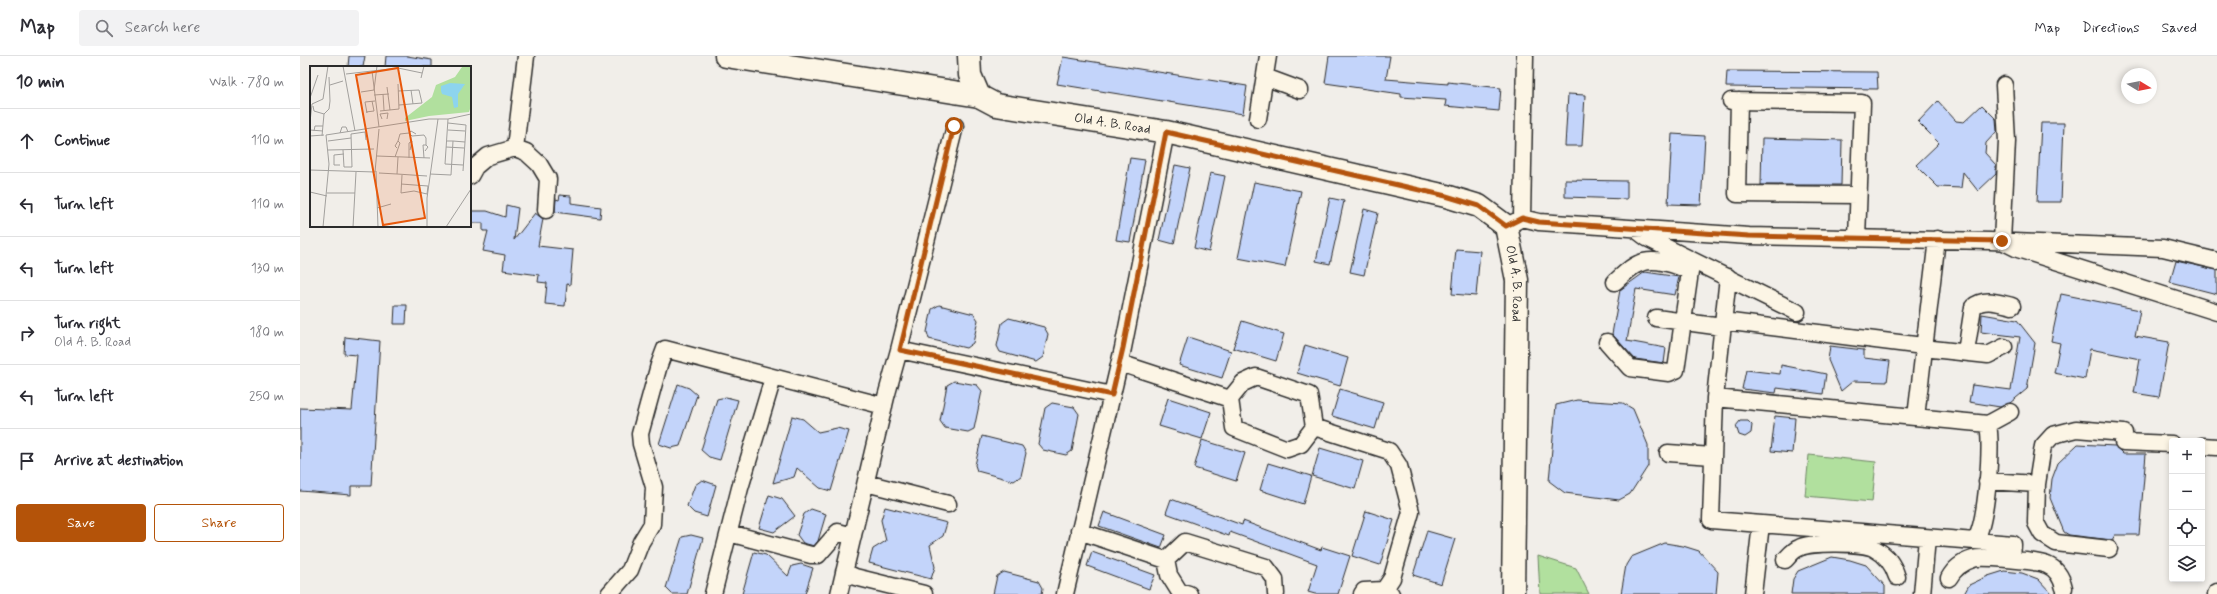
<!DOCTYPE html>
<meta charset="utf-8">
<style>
body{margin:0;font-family:Mynerve,sans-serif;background:#f2f2f3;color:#2b2b33}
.controls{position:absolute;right:12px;bottom:12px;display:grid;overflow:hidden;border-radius:4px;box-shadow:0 2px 6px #0003}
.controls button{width:36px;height:36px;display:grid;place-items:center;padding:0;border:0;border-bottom:1px solid #e1e1e2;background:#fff;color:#2b2b33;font:20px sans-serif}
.compass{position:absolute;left:1821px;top:12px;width:36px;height:36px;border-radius:50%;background:#fff;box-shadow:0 2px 6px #0003;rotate:100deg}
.stop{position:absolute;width:12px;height:12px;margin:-9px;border:3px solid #b45309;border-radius:50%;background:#fff}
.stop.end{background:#b45309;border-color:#fff;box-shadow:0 1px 4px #0008}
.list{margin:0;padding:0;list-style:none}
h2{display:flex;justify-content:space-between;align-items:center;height:52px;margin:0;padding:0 16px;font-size:17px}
h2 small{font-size:13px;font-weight:400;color:#7c7c81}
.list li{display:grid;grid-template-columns:26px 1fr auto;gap:12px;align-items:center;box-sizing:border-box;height:64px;padding:0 16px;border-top:1px solid #e1e1e2}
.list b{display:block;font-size:15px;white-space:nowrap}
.list p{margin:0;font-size:13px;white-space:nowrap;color:#7c7c81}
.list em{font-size:13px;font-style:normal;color:#7c7c81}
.actions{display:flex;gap:8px;padding:12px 16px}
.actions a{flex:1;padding:9px 0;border:1px solid #b45309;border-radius:4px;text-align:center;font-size:14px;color:#b45309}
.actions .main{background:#b45309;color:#fff}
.icon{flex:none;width:22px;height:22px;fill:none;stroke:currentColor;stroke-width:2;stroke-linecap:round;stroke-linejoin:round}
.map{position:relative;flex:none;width:1917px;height:538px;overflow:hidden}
header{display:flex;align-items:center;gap:24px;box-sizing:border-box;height:56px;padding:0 20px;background:#fff;border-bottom:1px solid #e1e1e2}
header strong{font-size:19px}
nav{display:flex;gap:22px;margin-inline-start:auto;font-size:14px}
.search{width:280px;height:36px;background:#f2f2f3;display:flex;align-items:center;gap:10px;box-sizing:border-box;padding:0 14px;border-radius:4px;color:#7c7c81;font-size:15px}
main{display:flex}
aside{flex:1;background:#fff}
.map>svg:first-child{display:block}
.green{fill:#b1e09e;stroke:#6e8664}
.building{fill:#c3d4fa;stroke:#2b2b2b}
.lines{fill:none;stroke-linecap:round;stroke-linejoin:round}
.street-casing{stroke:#2b2b2b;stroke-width:19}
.secondary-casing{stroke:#2b2b2b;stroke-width:25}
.street{stroke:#fcf5e5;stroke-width:16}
.secondary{stroke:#fcf5e5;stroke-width:22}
.route{stroke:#b45309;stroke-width:5}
.labels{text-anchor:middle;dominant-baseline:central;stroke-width:4;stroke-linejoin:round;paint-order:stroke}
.street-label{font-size:13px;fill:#2b2b2b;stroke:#fcf5e5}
.inset-road{fill:none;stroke:#a2a09d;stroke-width:1}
.view{fill:#e8590c;fill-opacity:0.15;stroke:#e8590c;stroke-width:2}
.inset-edge{fill:none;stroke:#2b2b2b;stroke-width:2}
</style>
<header>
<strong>Map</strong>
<div class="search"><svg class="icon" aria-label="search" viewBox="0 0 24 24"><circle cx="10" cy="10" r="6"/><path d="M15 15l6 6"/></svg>Search here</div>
<nav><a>Map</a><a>Directions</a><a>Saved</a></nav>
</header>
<main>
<aside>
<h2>10 min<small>Walk · 780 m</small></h2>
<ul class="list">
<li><svg class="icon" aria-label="ahead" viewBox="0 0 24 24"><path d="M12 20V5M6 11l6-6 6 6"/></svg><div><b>Continue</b></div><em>110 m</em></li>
<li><svg class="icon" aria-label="left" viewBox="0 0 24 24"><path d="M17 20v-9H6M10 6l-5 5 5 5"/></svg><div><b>Turn left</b></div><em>110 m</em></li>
<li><svg class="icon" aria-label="left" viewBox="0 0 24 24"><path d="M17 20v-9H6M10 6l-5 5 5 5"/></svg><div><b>Turn left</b></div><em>130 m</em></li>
<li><svg class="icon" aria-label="right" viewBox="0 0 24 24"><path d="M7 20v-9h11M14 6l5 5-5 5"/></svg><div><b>Turn right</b><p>Old A. B. Road</p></div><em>180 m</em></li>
<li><svg class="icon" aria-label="left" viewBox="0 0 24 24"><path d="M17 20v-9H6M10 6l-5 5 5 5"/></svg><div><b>Turn left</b></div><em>250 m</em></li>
<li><svg class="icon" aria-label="arrive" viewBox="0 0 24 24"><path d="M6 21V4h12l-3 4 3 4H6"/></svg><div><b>Arrive at destination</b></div></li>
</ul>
<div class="actions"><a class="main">Save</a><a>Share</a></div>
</aside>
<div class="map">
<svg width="1917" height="538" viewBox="0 0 1917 538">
<rect width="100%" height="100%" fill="#f1eee9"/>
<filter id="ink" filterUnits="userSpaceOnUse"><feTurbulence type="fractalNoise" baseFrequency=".025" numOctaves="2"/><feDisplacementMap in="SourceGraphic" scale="8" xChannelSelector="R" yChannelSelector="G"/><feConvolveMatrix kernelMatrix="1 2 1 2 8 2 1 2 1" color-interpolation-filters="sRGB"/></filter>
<g filter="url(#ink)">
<path class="green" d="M1509 399 1576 406 1572 446 1505 440Z
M1238 500 1276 512 1289 538H1240Z"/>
<path class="building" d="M49 0H65L63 11H48Z
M86 0H107L132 4V11H85Z
M1029 0H1090L1086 23 1148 28V26L1201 32 1199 55 1145 50 1146 44 1101 41V38L1025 27Z
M763 1 947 30 943 58 757 28Z
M1427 15 1577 16 1578 33 1426 31Z
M1268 38 1285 39 1282 90H1265Z
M1638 45 1656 65 1664 66 1682 49 1696 63 1697 75 1686 87 1685 97 1696 109V118L1678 135 1663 116 1661 132 1638 131 1616 109 1639 87 1618 66Z
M1741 67H1764L1761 146H1737Z
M1372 78 1405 80 1401 149 1368 148Z
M1462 82 1542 84 1541 129H1461Z
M830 102 845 104 830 186 816 184Z
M875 109 890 112 874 188 859 184Z
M910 117 925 120 909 196 894 192Z
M1265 124 1327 125V143L1265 141Z
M954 126 1001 135 985 211 938 202Z
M260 139 271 140V147L301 151 300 162 255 156 256 143 259 144Z
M1030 142 1044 145 1030 208 1016 205Z
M206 149 218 152 214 184 235 157 243 163 238 190 273 194 270 229 267 228 265 250 245 248 247 227 238 226 239 219 203 214 205 199 183 195 188 175H183V167H173L170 164V155H187L205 161Z
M1064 153 1078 157 1064 219 1050 216Z
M1156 193 1180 195 1176 240 1152 238Z
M1876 205 1917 214V238L1870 226Z
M1345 216 1379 221 1375 239 1336 233 1327 285 1366 292 1364 307 1335 303 1312 278 1320 234Z
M1761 238 1840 254 1835 280 1869 286 1859 341 1834 337 1840 303 1790 293 1785 323 1754 317 1760 287 1751 285Z
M95 249H107L106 268H94Z
M639 249 674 258 678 264 673 287 666 292 629 283 627 276 632 253Z
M1682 258 1717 264 1735 287 1727 333 1710 347 1700 351 1669 346 1672 329 1711 334 1720 281 1681 276Z
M709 262 744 271 748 278 743 301 736 306 700 296 697 290 702 267Z
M942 265 984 278 976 305 933 292Z
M45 281 80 285 71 430H51V439L0 435V352L52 354 57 299 44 298Z
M888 281 931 295 922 322 879 309Z
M1005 289 1048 302 1040 330 997 317Z
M1530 290 1564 294V302L1590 305 1587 326 1553 325 1541 335 1528 304Z
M1481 309 1526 318 1523 338 1477 332 1476 337 1442 333 1446 314 1480 318Z
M654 325 677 329 682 335 674 373 668 376 645 372 640 365 647 329Z
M378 328 389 332 397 339 380 390 371 392 359 388Z
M1040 333 1083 346 1075 373 1032 360Z
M426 341 438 344 420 404 409 401 401 394 417 343Z
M868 342 911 356 902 383 859 370Z
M1277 344 1323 347 1333 353 1348 389V410L1330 438 1319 444 1265 437 1249 425 1256 349Z
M752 347 774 351 779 358 772 395 766 399 743 394 738 388 745 352Z
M492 360 503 363 518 376 537 372 549 375 531 435 520 432 497 412 494 421 473 427Z
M1475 360 1495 362 1492 397 1471 395Z
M1440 365H1448L1452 369 1451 377 1445 381 1439 379 1436 370Z
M682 380 722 390 726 397 721 420 714 425 677 415 675 409Z
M902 384 945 397 936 425 894 412Z
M1778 388 1815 390 1823 398H1846L1839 479H1815L1812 484 1769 479 1764 476 1750 442 1752 423 1758 407Z
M1020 392 1063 405 1055 433 1012 420Z
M968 407 1011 420 1003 448 960 434Z
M402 424 416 429 407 461 394 457 387 450 395 429Z
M469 439 482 443 495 460 474 476 459 472Z
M871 443 942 469 943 465 1021 494 1022 491 1050 500 1038 538H1015L1008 536 1017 508 930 476 929 480 866 457Z
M585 451 647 467 643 480 630 489 635 511 631 523 569 507 573 493 586 485 581 464Z
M511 453 526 458 518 485 514 490 503 487 497 479 504 458Z
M1066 455 1094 464 1080 509 1052 500Z
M804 456 866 479 861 492 799 470Z
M1127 475 1155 483 1141 528 1113 519Z
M391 479 403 482 387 538H372L366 532 382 481Z
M1365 487 1383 490 1399 495 1418 516 1416 538H1321L1326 509 1331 501Z
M454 496 466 499 488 520 492 510 501 508 513 512 505 538H442Z
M792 496 855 519 849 533 787 510Z
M1532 501 1550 504 1566 509 1585 530V538H1491L1493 523 1498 515Z
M1704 515 1722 517 1738 523 1752 538H1664L1669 529 1688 520Z
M704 516 739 525 743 532 742 538H693L697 520Z"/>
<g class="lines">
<defs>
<path id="street" d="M965 21 1000 34
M1704 29 1707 85 1702 185 1718 193 1917 256
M1431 45 1562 47 1557 182
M1439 45 1437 138 1558 139
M958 63 968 0
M215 92 226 0
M170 120 175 111 188 100 215 92 226 96 239 108 248 123 246 154
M1222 162 1239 166 1449 180 1690 185 1863 192 1917 205
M1213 167 1222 162 1225 0
M1335 173 1347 182 1497 256
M1428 221 1415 342 1411 464 1713 488 1712 503
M1356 262 1422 271
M1423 265 1623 290
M1307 286 1330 312 1369 317 1376 314 1390 216C1377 208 1352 201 1338 208 1330 211 1322 220 1315 226
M1623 292 1688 299 1704 291
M599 294 655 70
M1666 296 1673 251C1684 241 1699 247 1712 250
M820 307 930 343
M956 321 1009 339 1014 371 1001 388 987 393 934 372 930 343 943 327Z
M1415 342 1688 368 1710 356
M1616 361 1637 183
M1014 371 1089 395 1099 410 1111 456 1092 522 1084 534
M1823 386 1872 388
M1902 390 1917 391
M1368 397 1413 400
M1687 425 1737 428
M566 427 648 448
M779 475 866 504
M429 477 511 499H518L538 476 553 480
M1675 485C1687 466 1692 391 1688 368
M1809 493 1756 487 1742 478 1736 467 1737 428 1743 390 1753 379 1776 373 1824 377
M866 504 885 486 966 511 975 523 976 538
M866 504 869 519 879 535 889 538
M1485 504C1489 500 1493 494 1499 492 1510 486 1564 486 1575 493 1587 499 1593 508 1597 521
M544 516 555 521 624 538
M1649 522C1654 513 1663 506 1673 503 1681 500 1738 505 1747 509 1757 513 1762 523 1764 532
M309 538 330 514 341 486 352 468 354 431 341 388 340 378 359 309 365 293 584 350
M413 538 440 432 473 322
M539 538 586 341 599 294 812 339
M765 538 823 292 866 76
M1062 538 1064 535 1084 534 1091 538
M1453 538 1461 468
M1622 538 1627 482
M1916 538 1917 536"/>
<g id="secondary">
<path d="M426 0 679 40"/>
<path id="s1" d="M669 0 670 19 679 40 696 49 866 76 1146 140 1179 150 1206 170 1217 224 1213 538"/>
</g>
</defs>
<use href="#street" class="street-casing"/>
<use href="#secondary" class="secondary-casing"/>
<use href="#street" class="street"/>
<use href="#secondary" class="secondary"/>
</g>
</g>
<g class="lines" filter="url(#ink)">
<path class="route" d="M654 70 600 294 812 339 823 292 866 76 1146 140 1179 150 1206 170 1222 162 1239 166 1449 180 1702 185"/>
</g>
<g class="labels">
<g class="street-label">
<text stroke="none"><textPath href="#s1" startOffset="179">Old A. B. Road</textPath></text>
<text stroke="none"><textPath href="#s1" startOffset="647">Old A. B. Road</textPath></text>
</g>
</g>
<g transform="translate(10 10)">
<rect width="161" height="161" fill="#f1eee9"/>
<path d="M161 0V40L159 46 119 50 95 55V52L122 31 126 19 145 11 152 1Z" fill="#b1e09e"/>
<path d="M140 17 155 18 148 28V41L144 42 142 31 132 28 131 25V20Z" fill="#8dd4ee"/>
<path class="inset-road" d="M33 0 45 65M62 5 69 61M36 8 88 2 112 7M111 12 114 0M20 19 33 15M77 21 80 44M101 24 103 38M88 25 109 24 112 37 89 39M51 26 64 24 67 0M73 28 74 44M64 29 79 28M0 32 8 9M3 40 4 45 14 48M70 45 89 43 88 18M56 46 64 45 62 35M57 47 55 36 65 35M72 53 70 48 78 47 77 53M138 53 161 48M0 56 2 38 13 33 18 0M138 57 156 59 155 76M0 64 13 65M138 64 155 65M4 65 5 60H13M30 67 32 61H36L38 66M106 68 101 65 99 67 102 70 114 69 116 72V79M0 70 14 69M12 70 14 48 19 43 20 35 19 11M18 75 41 72M88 75 90 68 99 67M143 75 155 76 153 105M136 81 154 82M18 84 64 83M33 84 34 101H42L41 68 55 66 56 74M67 90 120 92M85 91 90 77 88 75 85 80 87 82M88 91 87 108 117 110M99 92V77L102 75 100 84M114 92 113 79H116L118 81 115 85M30 99H24V89L34 88M0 104 65 106 69 63M66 105 68 161M69 107 87 108M120 108 141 109 143 75H137M91 118 118 120 117 128 104 125 91 127 92 109M0 126 17 130M17 127H45M67 142 81 138M13 161 19 98 16 69 119 53H138L135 98 153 99M43 161 46 106M117 161V132L128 53M136 161 161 123"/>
<path class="view" d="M88 2 115 152 73 159 46 9Z"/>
<rect width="161" height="161" class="inset-edge"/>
</g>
</svg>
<div class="controls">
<button>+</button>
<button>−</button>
<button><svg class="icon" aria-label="locate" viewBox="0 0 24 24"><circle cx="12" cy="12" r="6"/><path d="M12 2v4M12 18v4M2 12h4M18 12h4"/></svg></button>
<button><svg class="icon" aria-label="layers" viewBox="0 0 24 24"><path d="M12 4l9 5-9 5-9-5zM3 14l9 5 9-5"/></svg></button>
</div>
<svg class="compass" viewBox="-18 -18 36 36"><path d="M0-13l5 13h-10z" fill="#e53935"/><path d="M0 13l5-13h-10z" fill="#7c7c81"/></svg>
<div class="stop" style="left:654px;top:70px"></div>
<div class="stop end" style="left:1702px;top:185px"></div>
</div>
</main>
